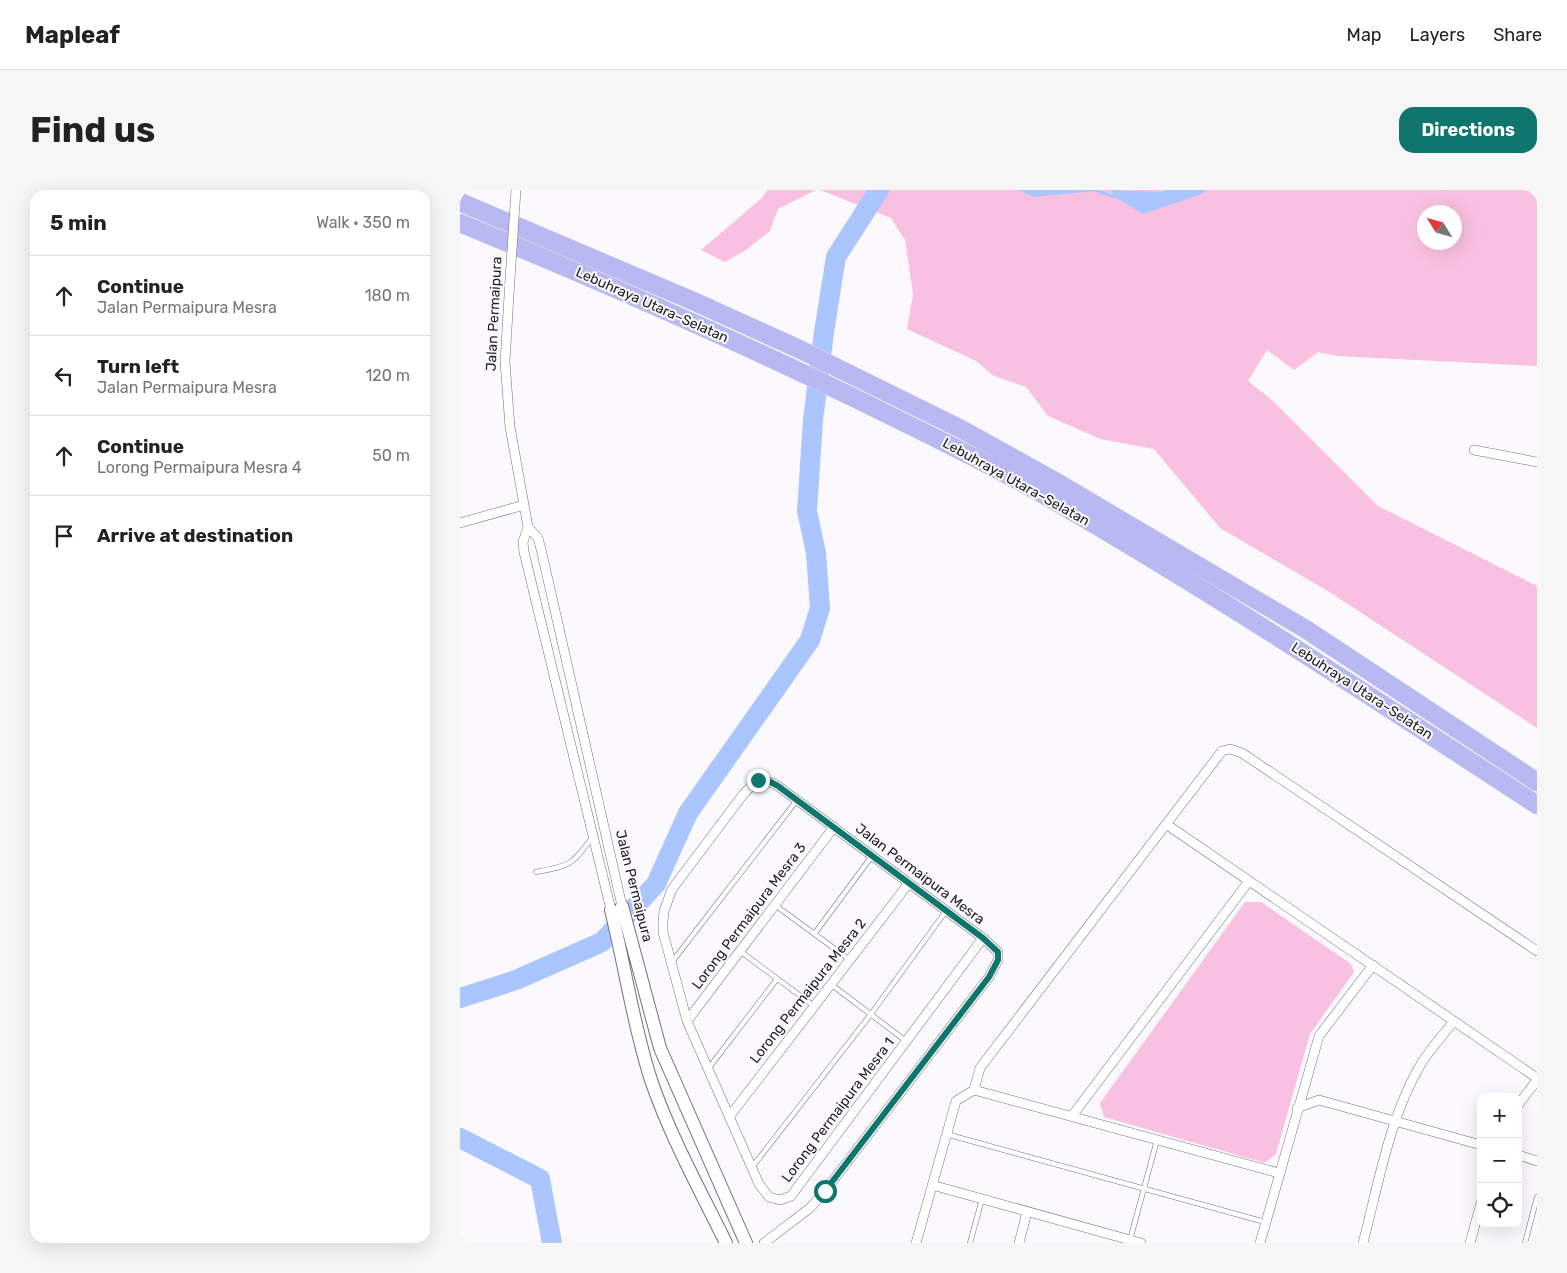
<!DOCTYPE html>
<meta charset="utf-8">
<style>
body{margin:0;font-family:Rubik,sans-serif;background:#f6f6f6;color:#222}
.controls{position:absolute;right:15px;bottom:15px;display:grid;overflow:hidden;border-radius:10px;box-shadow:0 5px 20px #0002}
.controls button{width:45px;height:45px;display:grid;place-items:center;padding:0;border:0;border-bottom:1px solid #e0e0e0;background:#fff;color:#222;font:25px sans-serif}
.compass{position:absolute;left:957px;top:15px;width:45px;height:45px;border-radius:50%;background:#fff;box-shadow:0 5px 20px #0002;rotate:307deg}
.stop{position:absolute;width:15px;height:15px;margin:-11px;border:4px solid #0f766e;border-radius:50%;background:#fff}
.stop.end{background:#0f766e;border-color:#fff;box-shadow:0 1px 5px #0008}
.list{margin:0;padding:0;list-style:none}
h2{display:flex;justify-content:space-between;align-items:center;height:65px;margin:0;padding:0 20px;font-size:21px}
h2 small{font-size:16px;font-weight:400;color:#767676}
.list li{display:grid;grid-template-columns:32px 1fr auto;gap:15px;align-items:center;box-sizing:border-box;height:80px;padding:0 20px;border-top:1px solid #e0e0e0}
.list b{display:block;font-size:19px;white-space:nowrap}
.list p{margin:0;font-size:16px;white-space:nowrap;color:#767676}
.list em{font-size:16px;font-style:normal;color:#767676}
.icon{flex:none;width:28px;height:28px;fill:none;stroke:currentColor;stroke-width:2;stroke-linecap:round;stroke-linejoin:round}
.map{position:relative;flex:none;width:1077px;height:1053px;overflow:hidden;border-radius:15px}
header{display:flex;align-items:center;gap:30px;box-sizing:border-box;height:70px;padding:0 25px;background:#fff;border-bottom:1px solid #e0e0e0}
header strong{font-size:24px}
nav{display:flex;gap:28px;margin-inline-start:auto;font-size:18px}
.intro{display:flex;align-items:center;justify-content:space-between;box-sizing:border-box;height:120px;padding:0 30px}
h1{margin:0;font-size:35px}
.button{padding:12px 22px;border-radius:15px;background:#0f766e;color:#fff;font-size:18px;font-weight:700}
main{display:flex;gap:30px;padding:0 30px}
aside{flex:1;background:#fff;border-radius:15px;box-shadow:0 5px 20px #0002}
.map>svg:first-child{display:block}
.green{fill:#f9c1e1;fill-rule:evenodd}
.water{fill:#abc6ff}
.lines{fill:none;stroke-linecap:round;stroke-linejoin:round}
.stream{stroke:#abc6ff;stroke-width:3}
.river{stroke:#abc6ff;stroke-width:20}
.lane-casing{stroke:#747277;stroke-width:5.5}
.street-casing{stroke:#747277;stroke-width:10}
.secondary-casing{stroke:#747277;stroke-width:14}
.highway-casing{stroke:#d6d6d7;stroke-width:19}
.lane{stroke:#fff;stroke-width:4.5}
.street{stroke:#fff;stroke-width:9}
.secondary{stroke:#fff;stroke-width:12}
.highway{stroke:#b8b9f3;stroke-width:18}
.street-bridge-casing{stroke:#747277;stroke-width:10;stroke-linecap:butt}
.street-bridge{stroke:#fff;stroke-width:9}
.route{stroke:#0f766e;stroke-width:6}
.labels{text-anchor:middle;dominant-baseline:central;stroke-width:4;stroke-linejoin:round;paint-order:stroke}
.street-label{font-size:14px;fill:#1e1d1f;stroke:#fbf9fe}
</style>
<header>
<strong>Mapleaf</strong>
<nav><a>Map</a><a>Layers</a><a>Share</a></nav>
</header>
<div class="intro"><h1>Find us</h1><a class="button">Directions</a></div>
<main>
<aside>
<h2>5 min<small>Walk · 350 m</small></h2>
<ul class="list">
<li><svg class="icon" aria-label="ahead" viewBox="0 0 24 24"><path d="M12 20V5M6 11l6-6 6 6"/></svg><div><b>Continue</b><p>Jalan Permaipura Mesra</p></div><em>180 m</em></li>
<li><svg class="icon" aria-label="left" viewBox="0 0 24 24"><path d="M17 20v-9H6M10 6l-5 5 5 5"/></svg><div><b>Turn left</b><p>Jalan Permaipura Mesra</p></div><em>120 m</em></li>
<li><svg class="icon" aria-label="ahead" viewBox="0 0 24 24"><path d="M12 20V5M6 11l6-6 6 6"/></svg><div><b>Continue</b><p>Lorong Permaipura Mesra 4</p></div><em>50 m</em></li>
<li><svg class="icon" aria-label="arrive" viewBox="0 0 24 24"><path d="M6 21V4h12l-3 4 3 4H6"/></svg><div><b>Arrive at destination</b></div></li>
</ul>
</aside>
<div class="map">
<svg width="1077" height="1053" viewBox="0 0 1077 1053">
<rect width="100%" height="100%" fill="#fbf9fe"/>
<path class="green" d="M307 0H356L318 19 310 41 286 60 265 72 241 60 302 8Z
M360 0H1077V176L877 166 858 162 834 180 807 160 788 191 813 211 918 316 1077 396V538L871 403 760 338 694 259 640 249 588 226 566 197 534 186 516 171 447 139 453 104 445 50 431 28ZM964 22H994V52H964Z
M785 712H801L891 774 894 782 850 844 816 964 805 973 644 927 640 913Z"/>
<path class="water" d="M558 0H635V1L574 7Z
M652 0 701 2 706 0H747L740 5 683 24 653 6Z"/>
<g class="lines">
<path class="stream" d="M634 0 656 7"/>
<path class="river" d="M0 808 56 790 142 752 196 694 228 623 350 450 360 418 356 363 347 321 353 230 364 142 376 67 419 0
M0 948 80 989 92 1053"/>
<defs>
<path id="lane" d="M76 682C112 675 110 676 132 648
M315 715 390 770
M355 743 412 666
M280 761 354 816
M212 772 337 610
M372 795 446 851
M248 879 317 789
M486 944 805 1032
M293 976 411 824 486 721
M670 1050 697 950
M510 1053 522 1009
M1065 1053 1077 1007"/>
<path id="street" d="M50 89 45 172 50 237 68 337 78 348 81 359 162 716
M1014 260 1077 272
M0 333 64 315
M68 337 63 352 64 362 151 720
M706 634 1077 888
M227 831 374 637
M514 900 520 878 762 561 770 559 782 563 1077 761
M1058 915 1077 890
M837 918 859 910 1021 955
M612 926 789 691
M269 927 449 693
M1058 965 1077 971
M472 995 681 1053
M304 1053 350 1018 365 1001 529 787 538 770V762L523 748 318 596C301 585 294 592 282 606L212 699 204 721 203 731V742L227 831 299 994 309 1007 320 1010 331 1006 523 748
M456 1053 496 911 514 900 819 983
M559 1053 567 1022
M800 1053 859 846 913 775
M903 1053C918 996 930 925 961 874 970 859 983 845 994 831
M1010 1053 1021 1013"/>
<path id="secondary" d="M162 716 200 858 286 1053
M151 720C165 776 173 835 191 890 210 946 240 1000 266 1053"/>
<path id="highway" d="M0 12 233 111 339 159 501 239 593 290 847 440 1077 592
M0 33C148 94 295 158 439 230 488 254 539 279 586 306 754 403 915 509 1077 615"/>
</defs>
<use href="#lane" class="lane-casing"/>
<use href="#street" class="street-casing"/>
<use href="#secondary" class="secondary-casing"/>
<use href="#highway" class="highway-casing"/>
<use href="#lane" class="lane"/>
<use href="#street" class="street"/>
<use href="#secondary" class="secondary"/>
<use href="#highway" class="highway"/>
<defs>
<path id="street-bridge" d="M50 89 56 0"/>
</defs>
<use href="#street-bridge" class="street-bridge-casing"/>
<use href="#street-bridge" class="street-bridge"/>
</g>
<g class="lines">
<path class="route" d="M298 590 305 589 318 596 523 748 538 762V770L529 787 365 1001"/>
</g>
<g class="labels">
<g class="street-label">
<text transform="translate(192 115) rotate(24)">Lebuhraya Utara–Selatan</text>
<text transform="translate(34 124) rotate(-87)">Jalan Permaipura</text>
<text transform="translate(556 292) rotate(29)">Lebuhraya Utara–Selatan</text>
<text transform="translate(902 501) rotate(33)">Lebuhraya Utara–Selatan</text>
<text transform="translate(460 684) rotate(37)">Jalan Permaipura Mesra</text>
<text transform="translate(174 696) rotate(76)">Jalan Permaipura</text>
<text transform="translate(289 726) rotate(-53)">Lorong Permaipura Mesra 3</text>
<text transform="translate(348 801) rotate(-52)">Lorong Permaipura Mesra 2</text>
<text transform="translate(378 920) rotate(-53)">Lorong Permaipura Mesra 1</text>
</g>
</g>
</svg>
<div class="controls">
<button>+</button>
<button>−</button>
<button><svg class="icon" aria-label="locate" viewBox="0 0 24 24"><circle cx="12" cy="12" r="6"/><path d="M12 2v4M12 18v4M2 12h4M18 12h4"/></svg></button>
</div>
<svg class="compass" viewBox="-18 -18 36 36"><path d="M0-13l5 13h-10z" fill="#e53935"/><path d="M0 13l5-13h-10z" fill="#767676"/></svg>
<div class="stop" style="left:365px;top:1001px"></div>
<div class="stop end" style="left:298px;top:590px"></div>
</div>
</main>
